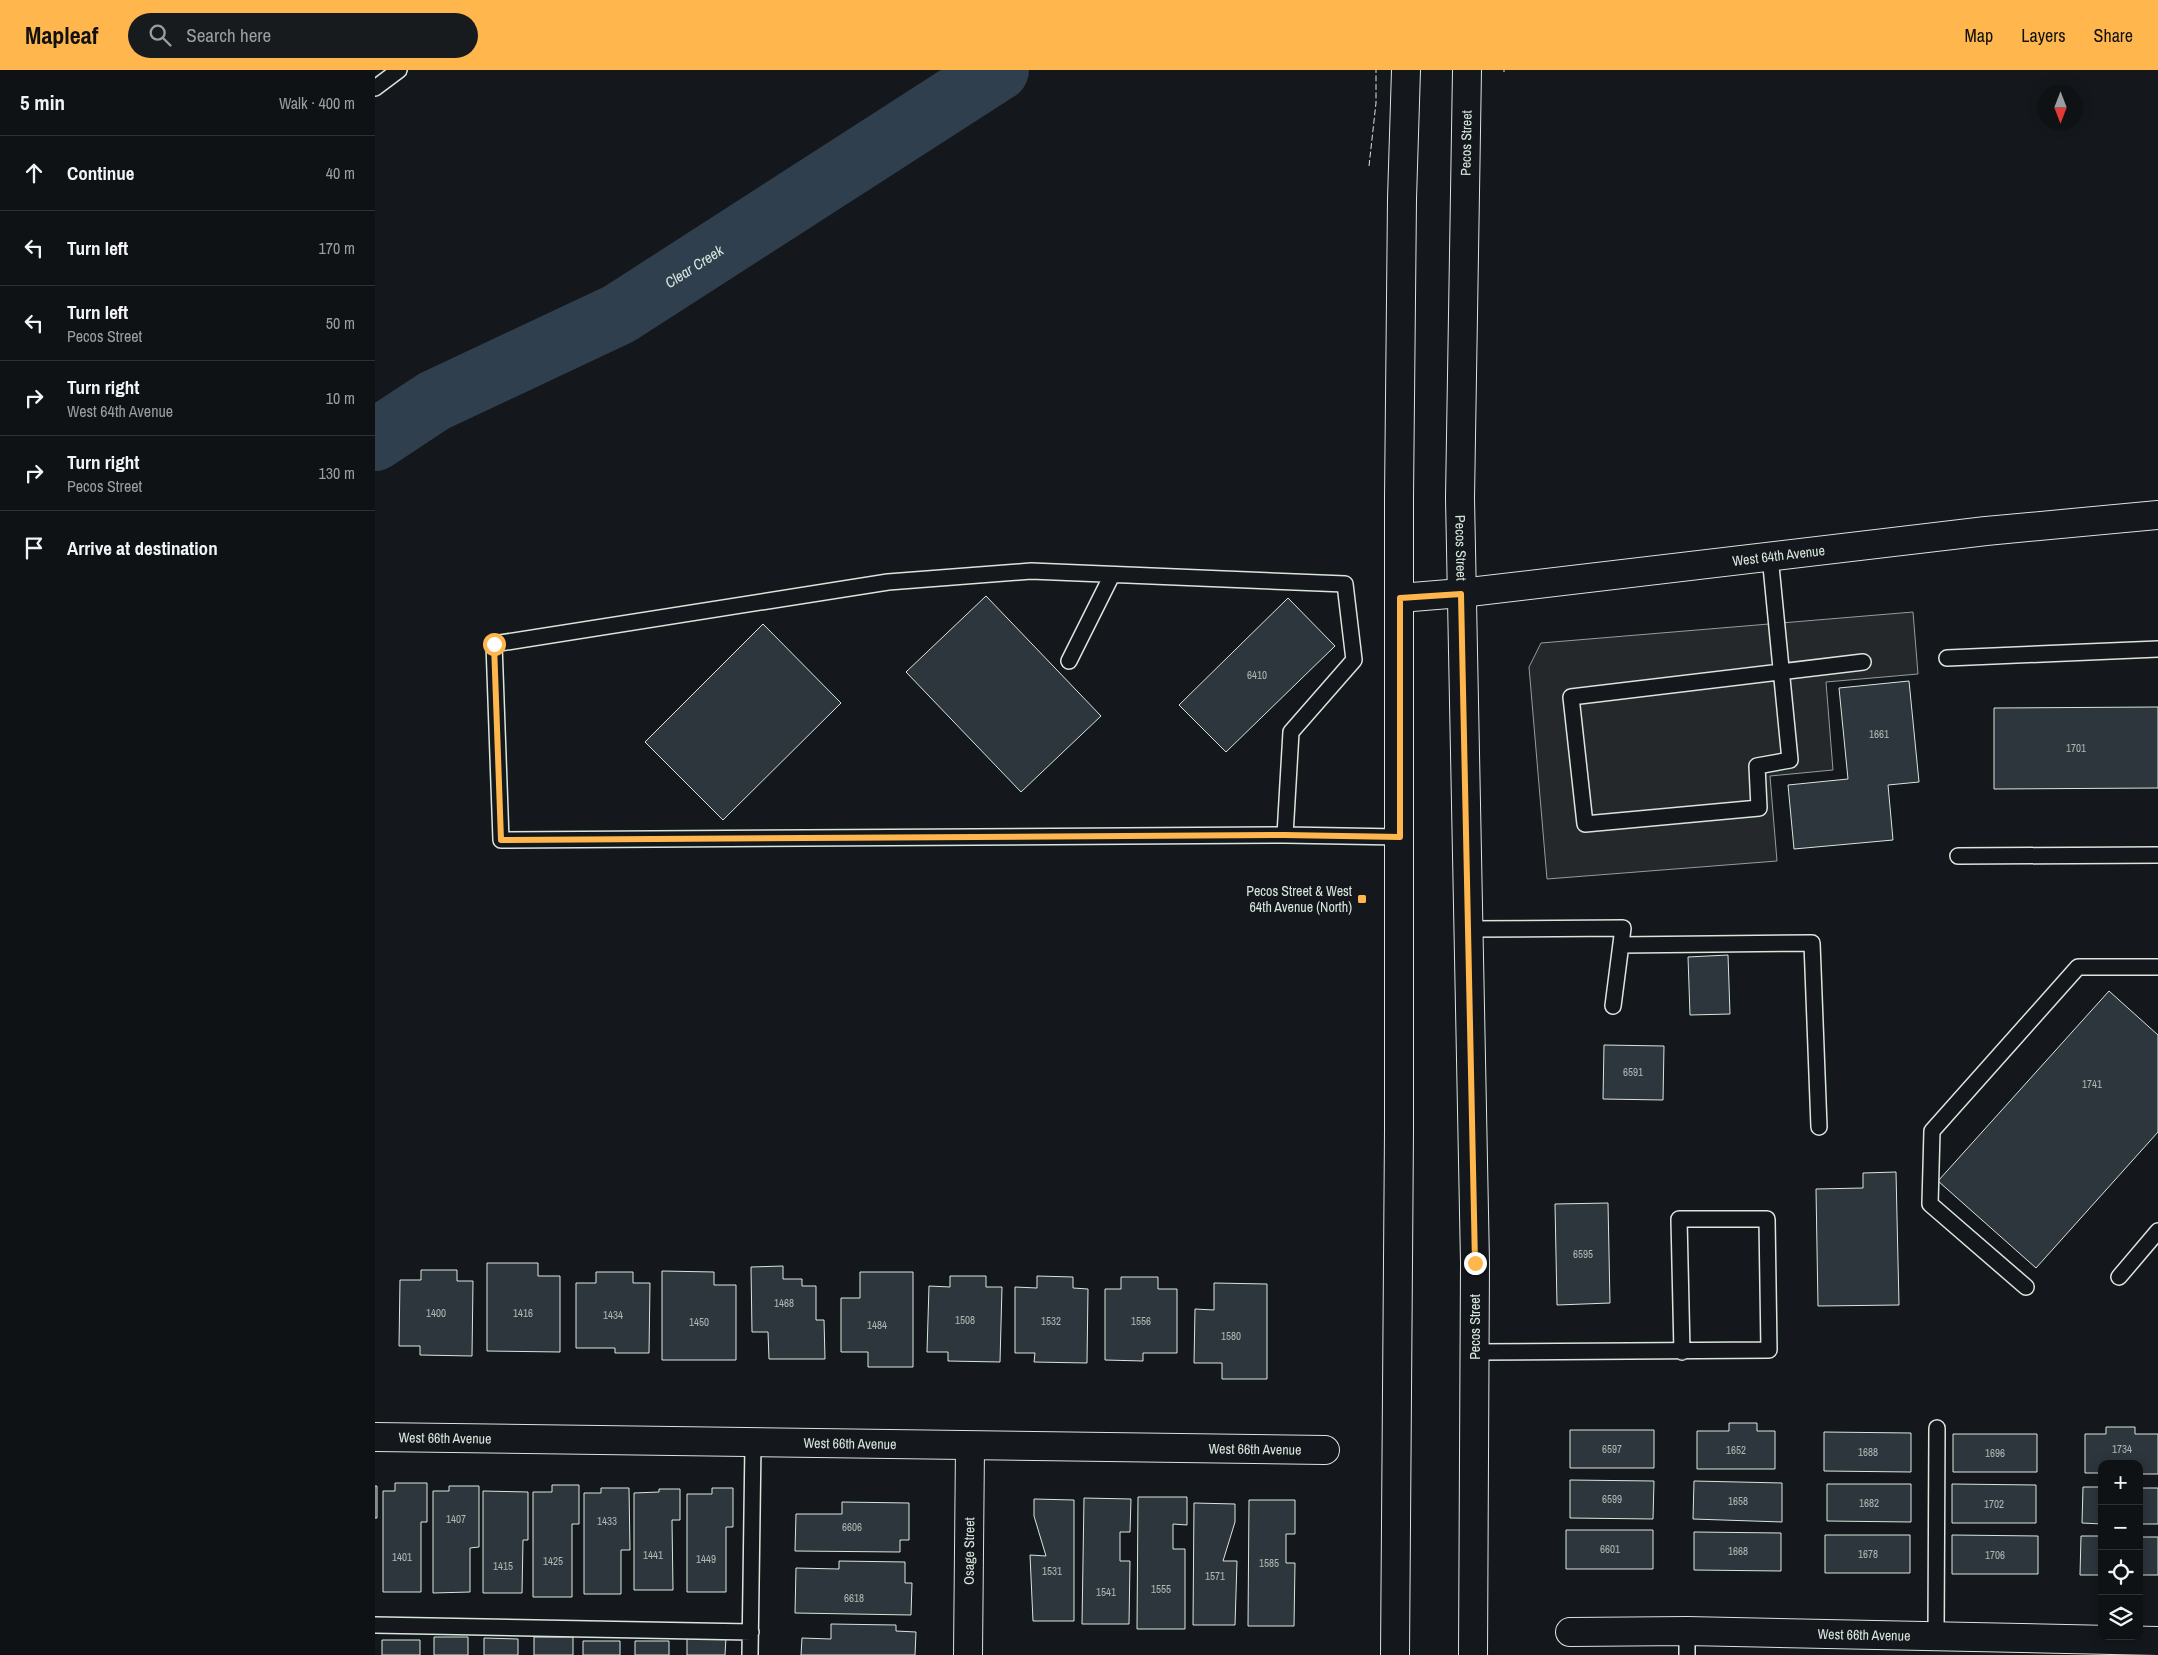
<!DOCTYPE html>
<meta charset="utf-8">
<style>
body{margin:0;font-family:"Archivo Narrow",sans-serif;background:#181b1e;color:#f1f3f6}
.controls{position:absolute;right:15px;bottom:15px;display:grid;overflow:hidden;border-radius:10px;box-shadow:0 2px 12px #0003}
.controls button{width:45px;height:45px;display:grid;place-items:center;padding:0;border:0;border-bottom:1px solid #2f3234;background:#0f1215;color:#f1f3f6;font:25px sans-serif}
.compass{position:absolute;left:1663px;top:15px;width:45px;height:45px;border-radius:50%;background:#0f1215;box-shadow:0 2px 12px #0003;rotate:180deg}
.stop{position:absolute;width:15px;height:15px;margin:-11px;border:4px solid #ffb74d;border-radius:50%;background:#fff}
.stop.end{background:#ffb74d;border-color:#fff;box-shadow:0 1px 5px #0008}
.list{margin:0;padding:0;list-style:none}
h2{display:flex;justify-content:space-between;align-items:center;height:65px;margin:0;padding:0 20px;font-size:21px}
h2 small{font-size:16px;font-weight:400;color:#9b9ea0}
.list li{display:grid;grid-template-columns:32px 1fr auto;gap:15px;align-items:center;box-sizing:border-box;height:75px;padding:0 20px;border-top:1px solid #2f3234}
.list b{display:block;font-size:19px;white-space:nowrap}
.list p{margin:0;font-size:16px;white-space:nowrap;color:#9b9ea0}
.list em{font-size:16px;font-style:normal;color:#9b9ea0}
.icon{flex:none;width:28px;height:28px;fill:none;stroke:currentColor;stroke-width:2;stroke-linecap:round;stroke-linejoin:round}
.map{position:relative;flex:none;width:1783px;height:1585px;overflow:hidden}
header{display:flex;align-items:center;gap:30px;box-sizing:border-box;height:70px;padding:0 25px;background:#ffb74d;color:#111}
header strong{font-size:24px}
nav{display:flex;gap:28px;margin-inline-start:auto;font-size:18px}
.search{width:350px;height:45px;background:#181b1e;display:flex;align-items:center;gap:12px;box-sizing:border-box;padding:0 18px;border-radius:28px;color:#9b9ea0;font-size:19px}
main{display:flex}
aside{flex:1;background:#0f1215}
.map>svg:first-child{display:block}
.parking{fill:#24282b;stroke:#939e99}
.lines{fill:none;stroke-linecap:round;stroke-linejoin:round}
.river{stroke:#2f3f4d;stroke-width:62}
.building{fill:#2c363c;stroke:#d8e6dc}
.lane-casing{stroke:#d8e6dc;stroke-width:18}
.street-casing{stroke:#d8e6dc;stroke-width:30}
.secondary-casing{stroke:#d8e6dc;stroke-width:30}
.lane{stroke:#14181c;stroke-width:15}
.street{stroke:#14181c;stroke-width:28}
.secondary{stroke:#14181c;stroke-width:28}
.fence{stroke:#d8e6dc;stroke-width:1;stroke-dasharray:6 2.5;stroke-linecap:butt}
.route{stroke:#ffb74d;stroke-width:6}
.poi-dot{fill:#ffb74d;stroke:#14181c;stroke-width:2}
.labels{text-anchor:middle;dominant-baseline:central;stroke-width:4;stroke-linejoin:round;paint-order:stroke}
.number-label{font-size:11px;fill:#adbab4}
.street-label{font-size:14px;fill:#d8e6dc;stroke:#14181c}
.poi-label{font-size:14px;fill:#d8e6dc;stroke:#14181c;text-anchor:end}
.water-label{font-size:15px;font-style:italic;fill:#d8e6dc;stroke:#14181c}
</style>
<header>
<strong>Mapleaf</strong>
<div class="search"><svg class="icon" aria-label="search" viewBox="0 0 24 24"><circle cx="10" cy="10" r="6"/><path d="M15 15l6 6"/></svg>Search here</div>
<nav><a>Map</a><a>Layers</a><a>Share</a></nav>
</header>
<main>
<aside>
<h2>5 min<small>Walk · 400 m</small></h2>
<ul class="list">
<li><svg class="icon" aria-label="ahead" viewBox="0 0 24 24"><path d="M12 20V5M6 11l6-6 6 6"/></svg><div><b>Continue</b></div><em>40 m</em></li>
<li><svg class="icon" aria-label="left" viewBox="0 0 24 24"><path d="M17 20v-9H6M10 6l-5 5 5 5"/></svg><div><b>Turn left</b></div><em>170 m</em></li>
<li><svg class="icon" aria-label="left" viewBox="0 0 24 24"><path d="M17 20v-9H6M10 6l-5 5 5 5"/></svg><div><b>Turn left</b><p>Pecos Street</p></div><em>50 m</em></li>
<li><svg class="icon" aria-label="right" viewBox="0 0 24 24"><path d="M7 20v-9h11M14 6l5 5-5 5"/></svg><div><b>Turn right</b><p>West 64th Avenue</p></div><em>10 m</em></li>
<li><svg class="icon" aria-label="right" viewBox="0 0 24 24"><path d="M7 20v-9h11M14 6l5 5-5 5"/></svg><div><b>Turn right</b><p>Pecos Street</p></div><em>130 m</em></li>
<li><svg class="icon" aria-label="arrive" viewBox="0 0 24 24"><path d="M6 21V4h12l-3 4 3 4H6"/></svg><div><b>Arrive at destination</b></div></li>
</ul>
</aside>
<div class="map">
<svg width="1783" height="1585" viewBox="0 0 1783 1585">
<rect width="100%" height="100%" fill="#14181c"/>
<path class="parking" d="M1538 542 1543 604 1451 612 1458 700 1395 706 1402 791 1172 809 1154 597 1166 573Z"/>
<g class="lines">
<path class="river" id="s1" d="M0 370 59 331 244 244 623 0"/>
</g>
<path class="building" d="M611 526 726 646 646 722 531 602Z
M913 528 960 576 851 682 804 635Z
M388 554 466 633 348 750 270 672Z
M1534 611 1544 712 1513 715 1518 770 1419 779 1413 715 1473 709 1464 618Z
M1783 637V718L1619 719V638Z
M1353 885 1355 944 1315 945 1313 887Z
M1734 921 1783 965V1062L1661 1198 1563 1111Z
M1229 975 1289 976 1288 1030 1228 1029Z
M1521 1102 1524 1235 1443 1236 1441 1119 1488 1118V1103Z
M1233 1133 1235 1233 1182 1235 1180 1134Z
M112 1193H163V1206H185V1282L112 1281Z
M408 1196V1209H427V1216H441V1250H449L450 1289H394L393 1262H377L376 1197Z
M46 1200H82V1211H98L97 1286 45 1285V1276H24L25 1210H46Z
M287 1201 339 1202V1215H361V1290H287Z
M221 1202H258V1213H275L274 1283H240V1278H201V1213H221Z
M485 1202H538V1297H493V1282H466V1228H485Z
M575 1206H611V1217H627L625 1292 573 1291V1282H552L554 1216 575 1217Z
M662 1206 698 1207V1218L713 1219 712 1293 659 1292 660 1283H640V1217L662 1218Z
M746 1207H783V1219H802V1283H768V1291L730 1290V1219H746Z
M839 1213 892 1214V1309H847V1293H819L820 1239 839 1240Z
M1354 1353H1382V1361H1400V1399H1322V1361H1354Z
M1731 1357H1760V1364H1783V1404H1764V1394H1727V1403H1710V1364H1731Z
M1195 1360H1279V1398H1195Z
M1449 1362 1536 1363V1402L1449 1401Z
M1578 1364H1662V1402H1578Z
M1195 1410 1279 1411 1278 1449 1195 1448Z
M1319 1411 1407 1413V1452L1318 1449Z
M20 1413H52V1452H46V1522H8V1421H20Z
M1452 1414H1536V1452L1452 1451Z
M1577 1414 1661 1415V1453H1577Z
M177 1415H204V1454H197V1527H158V1422H177Z
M0 1416H2V1448H0Z
M74 1416H104V1477L95 1478V1522L58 1523V1421H74Z
M1708 1417H1727V1454L1707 1453Z
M226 1418H254L255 1480H246V1524H209V1423H226Z
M337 1418H358V1457H351V1522H312V1424H337Z
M1764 1418H1783V1454H1764Z
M284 1419H305V1450H297L298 1520H259V1423L284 1422Z
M108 1421 153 1422V1470H148L147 1523H108Z
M763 1427H812V1455L798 1454V1479H810V1559H762Z
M709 1428 756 1429 755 1462H745V1491H755L754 1554H707Z
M659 1429 699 1430V1551H658L655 1485 671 1486 659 1446Z
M874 1430H920V1464H911V1493H920L919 1556H873Z
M467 1432 534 1433V1470H525V1482L420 1481 421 1444H467Z
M819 1433 860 1434V1452L848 1491H862L860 1555H818Z
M1191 1460H1278V1499H1191Z
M1319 1462 1406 1463V1501L1319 1500Z
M1450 1465H1535V1503H1450Z
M1577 1465 1663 1466V1504H1577Z
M1706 1466H1727V1505H1705Z
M1764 1467H1783V1505H1764Z
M464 1491 530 1492V1513H537L536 1545 420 1543 421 1498 464 1499Z
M456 1554 521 1555V1561L541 1562 540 1585H426L427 1568 456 1569Z
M312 1566 351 1567 350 1585H312Z
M59 1567H93V1585H59Z
M159 1567H198V1585H159Z
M109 1568 143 1569V1585H109Z
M7 1570H45V1585H7Z
M208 1571H245V1585H208Z
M260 1571H294V1585H260Z"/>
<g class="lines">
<defs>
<path id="lane" d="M0 18 24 0
M1395 486 1415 690 1382 696 1384 738 1210 754 1196 627 1488 592
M1572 588 1783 579
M694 591 737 505
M910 765 126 770 119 574 513 512 656 501 970 514 979 590 916 662 910 765 1025 767
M1583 786 1783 785
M1093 859 1248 858 1238 936
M1246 875 1437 873 1444 1057
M1744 1207 1783 1161
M1651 1217 1555 1134 1557 1061 1703 897H1783
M1100 1282 1394 1280 1392 1149H1304L1307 1282
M0 1555 376 1562
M1312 1561V1585
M1561 1566 1562 1358
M375 1585 378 1374"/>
<g id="street">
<path id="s2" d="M0 1367 950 1380"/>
<path id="s3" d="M1195 1562 1312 1561 1783 1571"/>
<path id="s4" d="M593 1585 595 1376"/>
</g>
<g id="secondary">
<path id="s5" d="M1092 0 1085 428 1100 1193 1098 1585"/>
<path id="s6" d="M1025 528 1086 523 1611 461 1783 445"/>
<path d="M1020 1585 1024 1060V428L1027 129 1031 0"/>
</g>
</defs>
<use href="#lane" class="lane-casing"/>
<use href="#street" class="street-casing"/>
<use href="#secondary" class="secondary-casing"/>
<use href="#lane" class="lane"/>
<use href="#street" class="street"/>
<use href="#secondary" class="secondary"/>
<path class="fence" d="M1129 0V2
M994 96 1001 33V0"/>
</g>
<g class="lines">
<path class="route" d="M119 574 126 770 910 765 1025 767V528L1086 524 1100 1193"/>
</g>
<rect class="poi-dot" x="982" y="824" width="10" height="10" rx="2.5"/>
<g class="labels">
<g class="number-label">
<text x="882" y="605">6410</text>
<text x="1504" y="664">1661</text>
<text x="1701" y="678">1701</text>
<text x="1258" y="1002">6591</text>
<text x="1717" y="1014">1741</text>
<text x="1208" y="1184">6595</text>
<text x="409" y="1233">1468</text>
<text x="61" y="1243">1400</text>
<text x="148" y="1243">1416</text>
<text x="238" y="1245">1434</text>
<text x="590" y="1250">1508</text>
<text x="676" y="1251">1532</text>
<text x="766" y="1251">1556</text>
<text x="324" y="1252">1450</text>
<text x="502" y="1255">1484</text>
<text x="856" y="1266">1580</text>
<text x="1237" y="1379">6597</text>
<text x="1747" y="1379">1734</text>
<text x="1361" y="1380">1652</text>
<text x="1493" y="1382">1688</text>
<text x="1620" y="1383">1696</text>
<text x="1237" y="1429">6599</text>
<text x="1363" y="1431">1658</text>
<text x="1494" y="1433">1682</text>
<text x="1619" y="1434">1702</text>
<text x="81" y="1449">1407</text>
<text x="232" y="1451">1433</text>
<text x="477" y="1457">6606</text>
<text x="1235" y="1479">6601</text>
<text x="1363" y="1481">1668</text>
<text x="1493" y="1484">1678</text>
<text x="278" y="1485">1441</text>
<text x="1620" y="1485">1706</text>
<text x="27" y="1487">1401</text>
<text x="331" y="1489">1449</text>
<text x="178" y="1491">1425</text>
<text x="894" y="1493">1585</text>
<text x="128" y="1496">1415</text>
<text x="677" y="1501">1531</text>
<text x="840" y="1506">1571</text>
<text x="786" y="1519">1555</text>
<text x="731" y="1522">1541</text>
<text x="479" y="1528">6618</text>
</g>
<g class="street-label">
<text transform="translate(1091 73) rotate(-89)">Pecos Street</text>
<text stroke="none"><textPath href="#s5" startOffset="478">Pecos Street</textPath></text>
<text stroke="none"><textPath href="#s6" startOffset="381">West 64th Avenue</textPath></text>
<text transform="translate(1100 1257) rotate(-90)">Pecos Street</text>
<text stroke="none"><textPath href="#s2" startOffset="70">West 66th Avenue</textPath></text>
<text stroke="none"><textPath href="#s2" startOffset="475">West 66th Avenue</textPath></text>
<text stroke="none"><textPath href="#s2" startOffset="880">West 66th Avenue</textPath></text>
<text stroke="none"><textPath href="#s4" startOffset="104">Osage Street</textPath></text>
<text stroke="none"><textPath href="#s3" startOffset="294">West 66th Avenue</textPath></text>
</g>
<g class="poi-label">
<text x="977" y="821">Pecos Street &amp; West<tspan x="977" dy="16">64th Avenue (North)</tspan></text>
</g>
<g class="water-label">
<text stroke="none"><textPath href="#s1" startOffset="364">Clear Creek</textPath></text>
</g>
</g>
</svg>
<div class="controls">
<button>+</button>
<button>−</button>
<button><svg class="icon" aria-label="locate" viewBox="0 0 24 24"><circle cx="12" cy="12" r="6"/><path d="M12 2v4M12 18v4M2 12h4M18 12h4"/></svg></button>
<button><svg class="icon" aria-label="layers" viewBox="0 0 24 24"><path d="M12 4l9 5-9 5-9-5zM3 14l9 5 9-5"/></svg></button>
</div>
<svg class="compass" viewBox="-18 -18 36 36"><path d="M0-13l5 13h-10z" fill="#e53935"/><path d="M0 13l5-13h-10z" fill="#9b9ea0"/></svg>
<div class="stop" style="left:119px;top:574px"></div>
<div class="stop end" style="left:1100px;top:1193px"></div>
</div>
</main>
